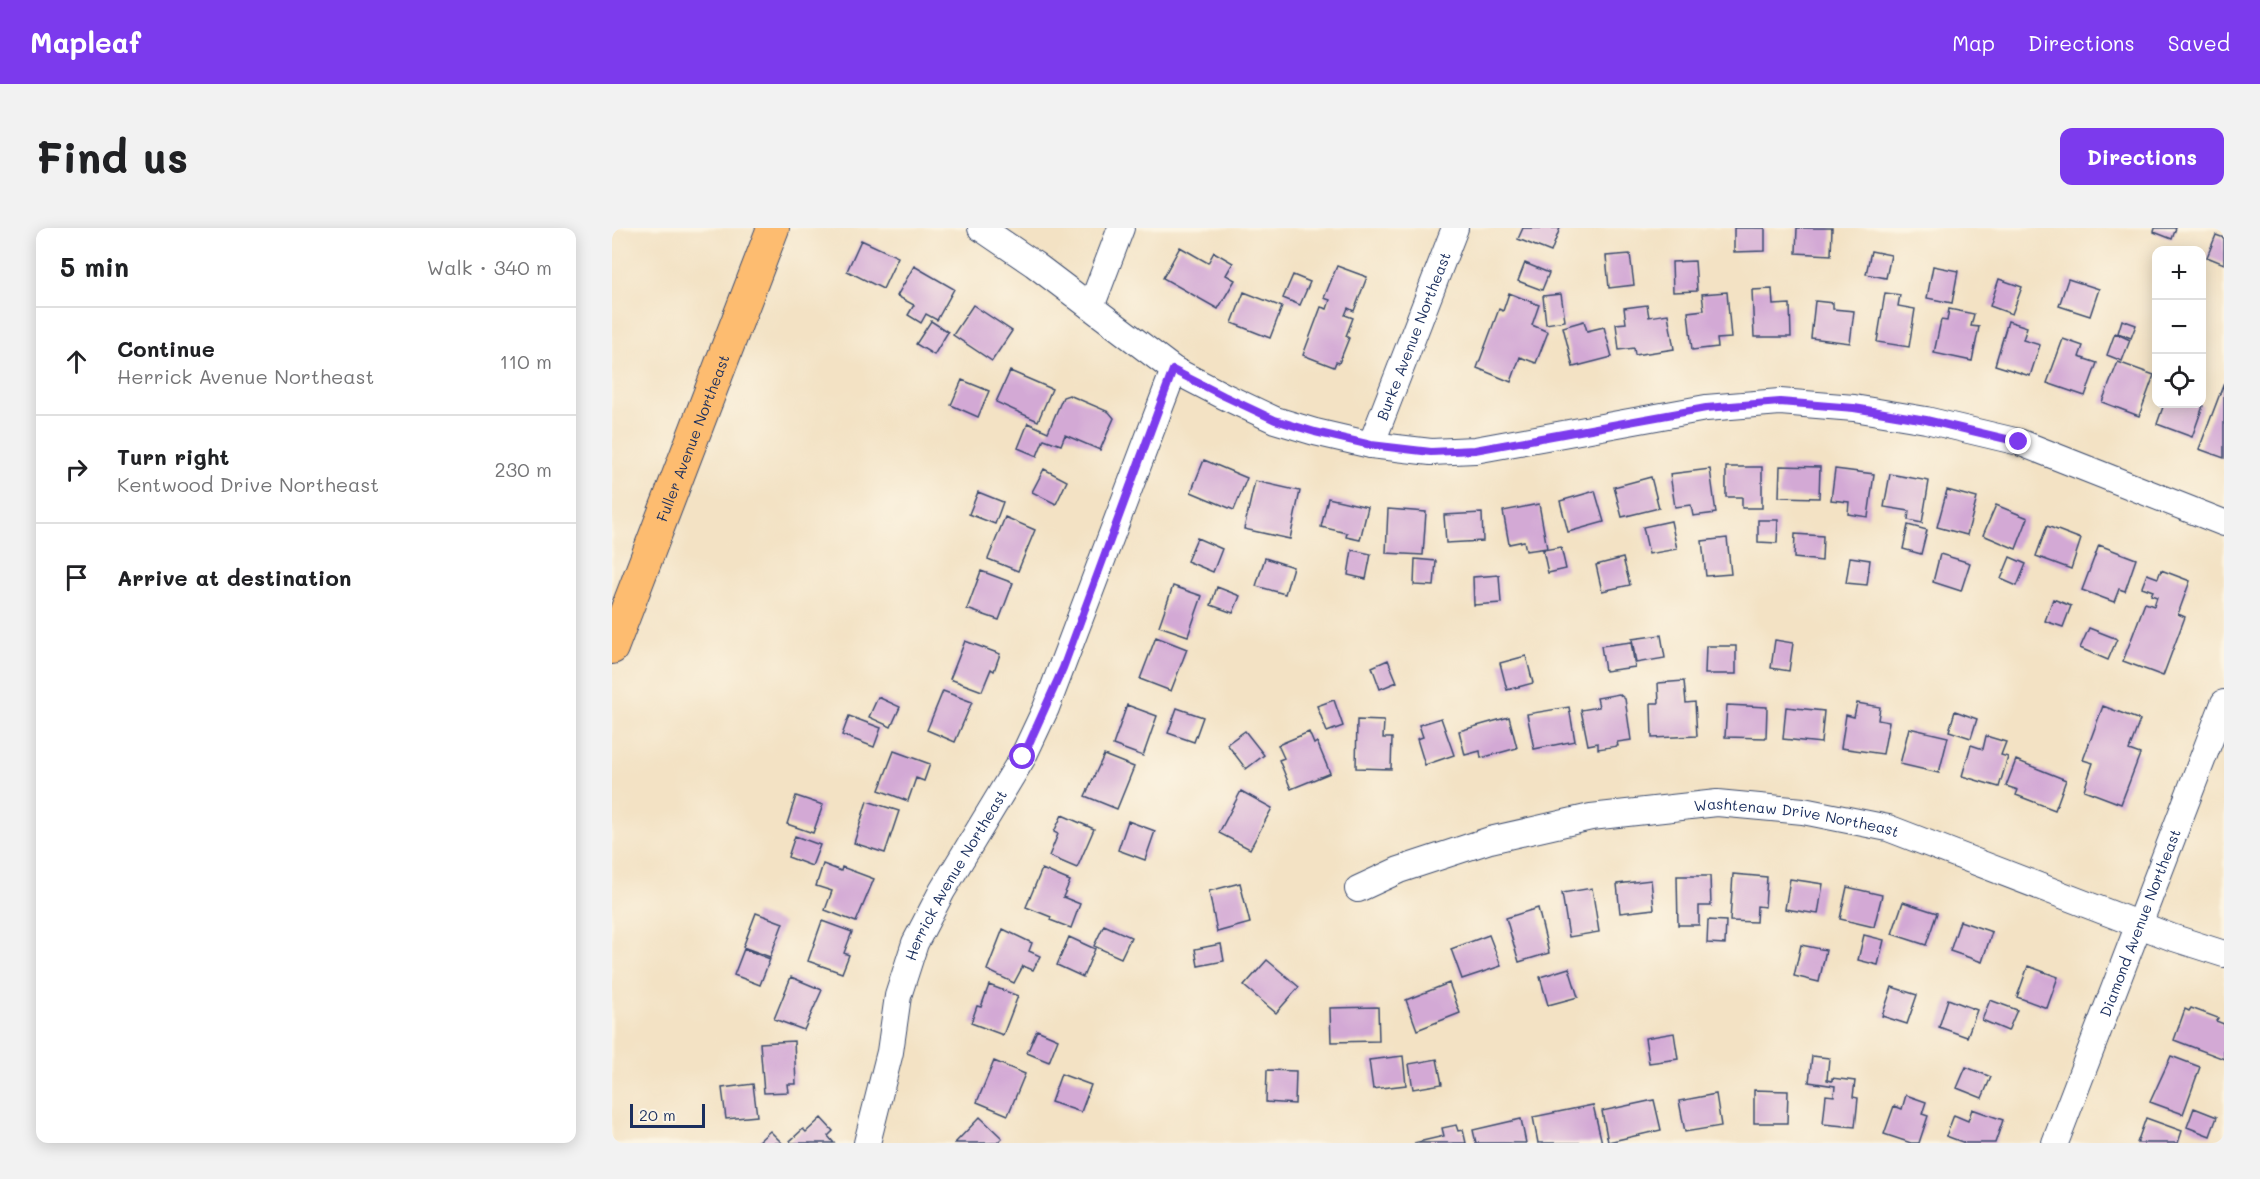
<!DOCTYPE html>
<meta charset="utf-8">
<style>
body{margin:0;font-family:Mali,sans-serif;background:#f2f2f2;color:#202124}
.controls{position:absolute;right:18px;top:18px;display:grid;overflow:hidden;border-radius:12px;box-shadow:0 3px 15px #0003}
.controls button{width:54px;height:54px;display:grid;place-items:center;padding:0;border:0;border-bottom:2px solid #e0e0e0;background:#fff;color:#202124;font:30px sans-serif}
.scale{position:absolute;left:18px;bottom:15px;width:75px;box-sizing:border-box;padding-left:6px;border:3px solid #1b2f5e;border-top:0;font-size:16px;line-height:21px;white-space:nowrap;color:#1b2f5e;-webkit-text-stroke:4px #fcf5e5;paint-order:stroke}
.stop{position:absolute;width:18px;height:18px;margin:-14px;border:4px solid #7c3aed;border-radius:50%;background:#fff}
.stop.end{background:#7c3aed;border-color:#fff;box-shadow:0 2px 6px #0008}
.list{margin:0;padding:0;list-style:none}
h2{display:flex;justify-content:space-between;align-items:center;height:78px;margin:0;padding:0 24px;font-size:26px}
h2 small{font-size:20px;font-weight:400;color:#757577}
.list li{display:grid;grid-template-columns:39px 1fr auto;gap:18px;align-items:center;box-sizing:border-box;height:108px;padding:0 24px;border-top:2px solid #e0e0e0}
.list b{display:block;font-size:22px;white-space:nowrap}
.list p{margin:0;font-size:20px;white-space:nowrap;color:#757577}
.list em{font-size:20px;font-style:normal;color:#757577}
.icon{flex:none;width:33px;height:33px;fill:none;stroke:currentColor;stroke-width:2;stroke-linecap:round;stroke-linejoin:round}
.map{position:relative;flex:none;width:1612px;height:915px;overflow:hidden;border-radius:12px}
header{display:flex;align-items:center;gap:36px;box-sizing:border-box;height:84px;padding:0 30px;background:#7c3aed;color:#fff}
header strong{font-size:28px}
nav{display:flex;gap:33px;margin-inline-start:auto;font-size:21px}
.intro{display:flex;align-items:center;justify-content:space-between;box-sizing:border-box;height:144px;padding:0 36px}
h1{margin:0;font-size:42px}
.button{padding:15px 27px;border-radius:12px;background:#7c3aed;color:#fff;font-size:21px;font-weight:700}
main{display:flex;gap:36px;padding:0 36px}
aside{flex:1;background:#fff;border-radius:12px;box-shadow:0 3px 15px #0003}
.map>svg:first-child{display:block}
.building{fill:#d3a9d5}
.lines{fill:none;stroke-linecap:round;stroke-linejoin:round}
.minor-casing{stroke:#3b4a6d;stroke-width:28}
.major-casing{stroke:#3b4a6d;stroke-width:34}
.minor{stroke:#fff;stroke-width:26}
.major{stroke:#fdbc70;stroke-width:32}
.route{stroke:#7c3aed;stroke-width:8}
.labels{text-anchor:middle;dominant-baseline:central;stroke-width:4.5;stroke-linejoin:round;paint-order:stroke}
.street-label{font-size:15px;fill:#1b2f5e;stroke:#fcf5e5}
</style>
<header>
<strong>Mapleaf</strong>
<nav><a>Map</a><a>Directions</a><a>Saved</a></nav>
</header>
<div class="intro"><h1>Find us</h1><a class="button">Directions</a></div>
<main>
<aside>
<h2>5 min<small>Walk · 340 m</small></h2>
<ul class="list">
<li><svg class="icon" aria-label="ahead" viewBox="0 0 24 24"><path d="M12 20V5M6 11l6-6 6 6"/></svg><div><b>Continue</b><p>Herrick Avenue Northeast</p></div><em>110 m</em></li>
<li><svg class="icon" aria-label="right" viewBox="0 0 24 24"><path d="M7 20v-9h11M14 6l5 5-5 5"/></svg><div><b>Turn right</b><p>Kentwood Drive Northeast</p></div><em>230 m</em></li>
<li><svg class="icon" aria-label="arrive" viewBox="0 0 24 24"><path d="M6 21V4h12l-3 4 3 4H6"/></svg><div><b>Arrive at destination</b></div></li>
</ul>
</aside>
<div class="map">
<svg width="1612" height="915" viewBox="0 0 1612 915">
<rect width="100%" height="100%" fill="#fcf5e5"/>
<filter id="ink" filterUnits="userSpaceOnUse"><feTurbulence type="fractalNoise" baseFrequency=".0167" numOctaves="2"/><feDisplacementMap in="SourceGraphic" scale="12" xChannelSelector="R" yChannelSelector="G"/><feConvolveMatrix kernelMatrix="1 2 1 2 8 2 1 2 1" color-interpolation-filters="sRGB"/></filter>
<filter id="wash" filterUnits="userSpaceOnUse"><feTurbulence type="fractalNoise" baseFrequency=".008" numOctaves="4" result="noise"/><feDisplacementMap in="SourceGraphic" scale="24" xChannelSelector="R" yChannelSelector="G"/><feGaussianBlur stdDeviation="1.35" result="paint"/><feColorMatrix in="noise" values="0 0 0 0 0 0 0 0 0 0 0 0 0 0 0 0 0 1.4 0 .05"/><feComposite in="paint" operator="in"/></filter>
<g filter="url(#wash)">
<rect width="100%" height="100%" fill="#f3e2c4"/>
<g id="blocks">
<path class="building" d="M911 0H948L939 24 906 11Z
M1122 0H1153V23L1122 24Z
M1185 0H1220L1219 27 1184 25Z
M1543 0H1564L1560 11 1542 4Z
M1604 7 1612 10V36L1595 29Z
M249 12 286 29 271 61 235 43Z
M568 19 596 35 602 24 621 35 614 47 623 52 606 81 551 50Z
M1259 23 1279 27 1274 50 1254 46Z
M1018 26 1022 57 997 60 994 28Z
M1083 33 1085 63 1061 64 1060 34Z
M913 35 937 45 930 62 906 53Z
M302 38 342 61 325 92 314 86 309 95 296 87 302 77 285 68Z
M725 38 755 49 742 83 736 80 733 87 741 90 734 108 737 110 727 135 724 134 722 139 691 127 709 79 715 81 718 72 712 70Z
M1321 38 1346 43 1340 75 1315 70Z
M681 47 698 54 688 77 671 70Z
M1387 51 1410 59 1400 86 1378 78Z
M1456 51 1487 61 1478 88 1447 78Z
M1160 61 1161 77 1178 76 1179 109H1142L1140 62Z
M632 64 670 79 658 110 620 95Z
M1115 64 1119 110 1105 111 1106 119 1080 122 1076 84 1092 82 1090 66Z
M897 65 927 77 920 97 936 104 924 135 908 129 899 154 865 140 887 81 891 83Z
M1273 65 1288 67 1286 78 1303 81 1297 119 1265 114Z
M949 66 953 93 934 96 931 68Z
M1203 73 1221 75V81L1242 83 1238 115 1199 110Z
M361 77 400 103 380 133 341 107Z
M1035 77 1037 89 1056 86 1062 121 1023 127 1022 120 1007 122 1004 96 1014 95 1012 80Z
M1337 81 1362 86 1359 98 1367 99 1360 133 1322 125 1329 92 1335 93Z
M1510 92 1524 97 1519 110 1506 105Z
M319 93 336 104 322 127 304 116Z
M972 93 975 103 992 99 1000 129 961 139 951 99Z
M1396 93 1415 99 1411 112 1428 117 1418 148 1383 137Z
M1503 105 1518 112 1510 133 1495 127Z
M1451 111 1471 118 1467 129 1485 135 1473 168 1435 155Z
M1506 134 1542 147 1527 188 1490 174Z
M398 143 440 161 426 193 384 174Z
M350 152 377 163 366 189 339 177Z
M1612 155V230L1587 221Z
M457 167 497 184 502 190 488 222 453 207 449 217 432 211 425 228 406 220 416 195 436 204 451 169Z
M1552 176H1585L1591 178 1580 209 1545 196Z
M592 232 635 250 622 282 579 264Z
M1168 238 1208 239 1207 270 1167 269Z
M1114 239H1150V280H1130V269H1114Z
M432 241 455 253 444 276 420 264Z
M1098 241 1104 285 1081 288 1079 277 1063 279 1058 246Z
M1223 241 1262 246 1256 289 1236 286 1237 274 1219 272Z
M1278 246 1317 253 1310 295 1296 292 1297 283 1272 279Z
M1039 249 1047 280 1010 289 1002 259Z
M643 253 688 263 678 311 632 301Z
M1335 262 1365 270 1355 307 1325 299Z
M983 263 992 294 956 304 948 273Z
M366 264 391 274 383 296 357 286Z
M716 270 756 279 748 312 734 309 735 305 709 299Z
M927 276 935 320 914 323 912 313 897 316 891 283Z
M1384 277 1416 290 1404 321 1371 307Z
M776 281 814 284 811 327 774 325Z
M870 285 871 313 834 315 832 287Z
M393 289 423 302 406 343 376 331Z
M1146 292H1166L1165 315 1146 314Z
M1059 293 1065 321 1037 326 1031 299Z
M1296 297 1315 302 1309 326 1291 321Z
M1435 298 1469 311 1459 341 1424 328Z
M1183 306 1211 308 1210 333 1182 330Z
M585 310 610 321 601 344 575 333Z
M1115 310 1119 346 1094 348 1090 313Z
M1487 317 1524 331 1513 363 1507 361 1502 374 1470 362Z
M949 319 954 341 936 345 931 322Z
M740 322 759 326 754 351 736 347Z
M1328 326 1358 335 1349 363 1321 354Z
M1238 329 1258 332 1255 357 1234 355Z
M1398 329 1414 336 1405 358 1389 351Z
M653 330 681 339 673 366 644 358Z
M1011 330 1018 357 990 363 984 337Z
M803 331 824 333 822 358 802 357Z
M1549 342 1578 353 1566 386 1573 389 1551 448 1511 433 1533 375 1542 378 1545 369 1539 367 1541 363 1530 359 1535 346 1546 350Z
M369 343 401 355 387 392 355 381Z
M887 347 889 375 862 377 861 349Z
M561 358 590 368 576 408 547 398Z
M605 359 628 368 621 385 599 377Z
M1441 371 1459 378 1451 399 1433 393Z
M1477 400 1505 411 1496 432 1468 420Z
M1049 407 1053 430 1024 435 1020 411Z
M544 409 575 421 559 463 528 451Z
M1163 412 1181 415 1177 443 1159 440Z
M353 413 388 426 382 443 379 441 370 463 338 451Z
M1019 414 1023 439 993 443 989 418Z
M1094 418H1124V446H1093Z
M914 428 921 455 895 462 888 435Z
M776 432 785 454 768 461 760 439Z
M1072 453 1074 475 1083 474 1085 508 1040 510 1039 475H1047L1046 455Z
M331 463 360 474 343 514 315 502Z
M1007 466 1013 471 1019 512 1005 514 1006 518 986 521V515L976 517 969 482 987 479 985 470Z
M266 469 288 479 279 499 257 489Z
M722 472 731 498 715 504 705 478Z
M1245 475 1268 479 1266 492 1277 494 1271 526 1229 520 1234 487 1242 489Z
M515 477 545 488 531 528 501 517Z
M1115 477 1155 479 1154 510 1113 509Z
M1491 478 1528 492 1517 522 1528 526 1509 576 1472 562 1481 535 1471 532Z
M957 479 963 513 922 521 915 486Z
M1174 479 1212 483 1209 515 1171 511Z
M565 480 591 489 582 514 556 505Z
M1343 483 1365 491 1359 510 1337 503Z
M237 488 269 500 262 519 230 507Z
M897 489 905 520 869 530 868 523 853 527 847 503Z
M829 490 842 527 813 537 805 511 811 509 807 497Z
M745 492 772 493 771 510H780L779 541 744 540Z
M1297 500 1336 509 1327 545 1288 536Z
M633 503 652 527 634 541 615 516Z
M697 504 702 516 705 514 718 545 679 561 667 532 672 530 666 517Z
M1374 508 1394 514 1389 527 1396 529 1387 559 1350 548 1359 517 1371 521Z
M282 523 318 536 312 553 304 550 296 573 267 562Z
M492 527 522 539 505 581 473 568Z
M1404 532 1454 552 1443 582 1404 567 1406 562 1394 558Z
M629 563 660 580 638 621 607 605Z
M184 568 211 577 201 605 175 596Z
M255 573 287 583 273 625 242 615Z
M450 587 482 601 465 640 437 628 446 606 442 604Z
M516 593 543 603 533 632 506 622Z
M183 608 208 617 200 638 176 629Z
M211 636 229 643 230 639 262 651 244 694 213 682 220 663 204 658Z
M430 641 458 653 451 669 468 676 459 700 438 692 439 689 414 679Z
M1121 646 1155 649 1153 679 1145 678 1144 694 1118 693Z
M1065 648H1098L1099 678H1087V697H1066Z
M1178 651 1211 656 1206 686 1173 681Z
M1039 652 1042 681 1008 685 1005 656Z
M628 655 638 695 605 704 597 663Z
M1235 659 1270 667 1262 699 1228 691Z
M980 660 987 704 957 709 950 665Z
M1291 674 1325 685 1314 717 1280 706Z
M926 680 937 725 907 734 894 690Z
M144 685 171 695 158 729 131 719Z
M1096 692 1114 693 1113 716 1095 715Z
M210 693 240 704 232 725 237 727 230 745 196 733Z
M1348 693 1380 704 1370 734 1338 723Z
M492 697 519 709 509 730 482 718Z
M391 701 420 715 417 723 428 728 421 742 411 738 402 755 375 742Z
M877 707 889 738 850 751 839 721Z
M1252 707 1272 712 1266 737 1246 732Z
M457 709 483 721 471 749 445 737Z
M609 716 612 733 586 738 583 721Z
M1189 717 1214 722 1207 754 1182 748Z
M132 721 158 731 148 757 122 747Z
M655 732 687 759 664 785 632 758Z
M1416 738 1446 749 1435 780 1405 769Z
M957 740 966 769 936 777 928 749Z
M179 749 210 762 192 802 162 791Z
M837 755 848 785 805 802 794 772Z
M377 757 406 768 391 807 359 795 365 778 369 779Z
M1280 759 1305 767 1295 796 1270 788Z
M1336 771 1365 782 1355 809 1327 799Z
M1378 772 1405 782 1396 803 1370 792Z
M766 779 767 813 719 814 718 780Z
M1579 780 1606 790 1604 793 1612 796V831L1562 812 1573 781 1577 783Z
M425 802 446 811 437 834 415 825Z
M1062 805 1066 831 1037 835 1033 810Z
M182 813 184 856H175L176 864 152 865 148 815Z
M791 828 794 857 761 861 757 832Z
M1200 828 1217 830 1215 852 1220 853V850L1243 853 1241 869 1246 870 1243 899 1211 896 1214 867 1222 868 1223 858 1197 854Z
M1559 828 1588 839 1571 886 1538 874Z
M825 831 830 856 801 861 797 836Z
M382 833 413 846 396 887 365 874Z
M1354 839 1379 849 1370 870 1345 860Z
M655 842 684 843 683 876 654 874Z
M449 846 479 857 469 884 439 874Z
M141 856 145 888 114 891 110 860Z
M1142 862 1176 863 1175 895H1142Z
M1104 866 1109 898 1073 904 1067 873Z
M1294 867 1314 874 1310 886 1316 888 1307 915H1299L1272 906 1282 878 1290 881Z
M1042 872 1049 902 996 914 990 883Z
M981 877 990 915H926L921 889Z
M1582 880 1605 889 1598 908 1575 899Z
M1360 881 1391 892 1383 915H1353L1334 908 1342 887 1356 893Z
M368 889 390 910 385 915H343Z
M209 890 221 903 216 908 222 915H179L178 913 191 901 194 904Z
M1534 890 1570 903 1566 915H1525Z
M909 891 914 915H864L861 902Z
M844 897 846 903 851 902 854 915H802L832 908 830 900Z
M158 903 170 915H145Z"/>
</g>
</g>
<g filter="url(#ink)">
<use href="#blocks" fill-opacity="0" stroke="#3b4a6d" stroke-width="1.5"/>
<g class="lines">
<defs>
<g id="minor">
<path d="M369 0 422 36 562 142 612 168 663 192 703 204 759 217 819 224 863 222 1094 180 1168 174 1242 180 1314 192 1407 214 1612 295"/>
<path d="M479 79 509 0"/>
<path id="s1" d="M759 217 843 0"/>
<path id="s2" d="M746 661 787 642 878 612 979 589 1105 575 1191 583 1276 600 1559 709 1612 726"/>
<path id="s3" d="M255 915 278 824 286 768 303 715 330 663 411 529 434 480 562 142"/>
<path id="s4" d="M1443 915 1612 475"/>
</g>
<g id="major">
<path id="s5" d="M0 420 161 0"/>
</g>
</defs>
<use href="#minor" class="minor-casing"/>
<use href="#major" class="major-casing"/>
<use href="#minor" class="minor"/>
<use href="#major" class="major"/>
</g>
</g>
<g class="lines" filter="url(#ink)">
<path class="route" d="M411 529 451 440 561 142 612 168 663 192 703 204 759 217 819 224 863 222 1094 180 1168 174 1242 180 1314 192 1407 214"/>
</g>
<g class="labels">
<g class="street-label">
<text stroke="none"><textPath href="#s1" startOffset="117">Burke Avenue Northeast</textPath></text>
<text stroke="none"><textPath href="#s5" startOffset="225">Fuller Avenue Northeast</textPath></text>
<text stroke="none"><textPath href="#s2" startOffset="452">Washtenaw Drive Northeast</textPath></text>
<text stroke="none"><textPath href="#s3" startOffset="285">Herrick Avenue Northeast</textPath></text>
<text stroke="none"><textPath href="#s4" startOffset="236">Diamond Avenue Northeast</textPath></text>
</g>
</g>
</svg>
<div class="controls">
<button>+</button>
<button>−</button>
<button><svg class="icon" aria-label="locate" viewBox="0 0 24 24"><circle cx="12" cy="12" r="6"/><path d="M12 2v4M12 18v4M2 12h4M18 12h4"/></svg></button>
</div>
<div class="scale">20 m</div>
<div class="stop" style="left:411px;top:529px"></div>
<div class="stop end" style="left:1407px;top:214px"></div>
</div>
</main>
